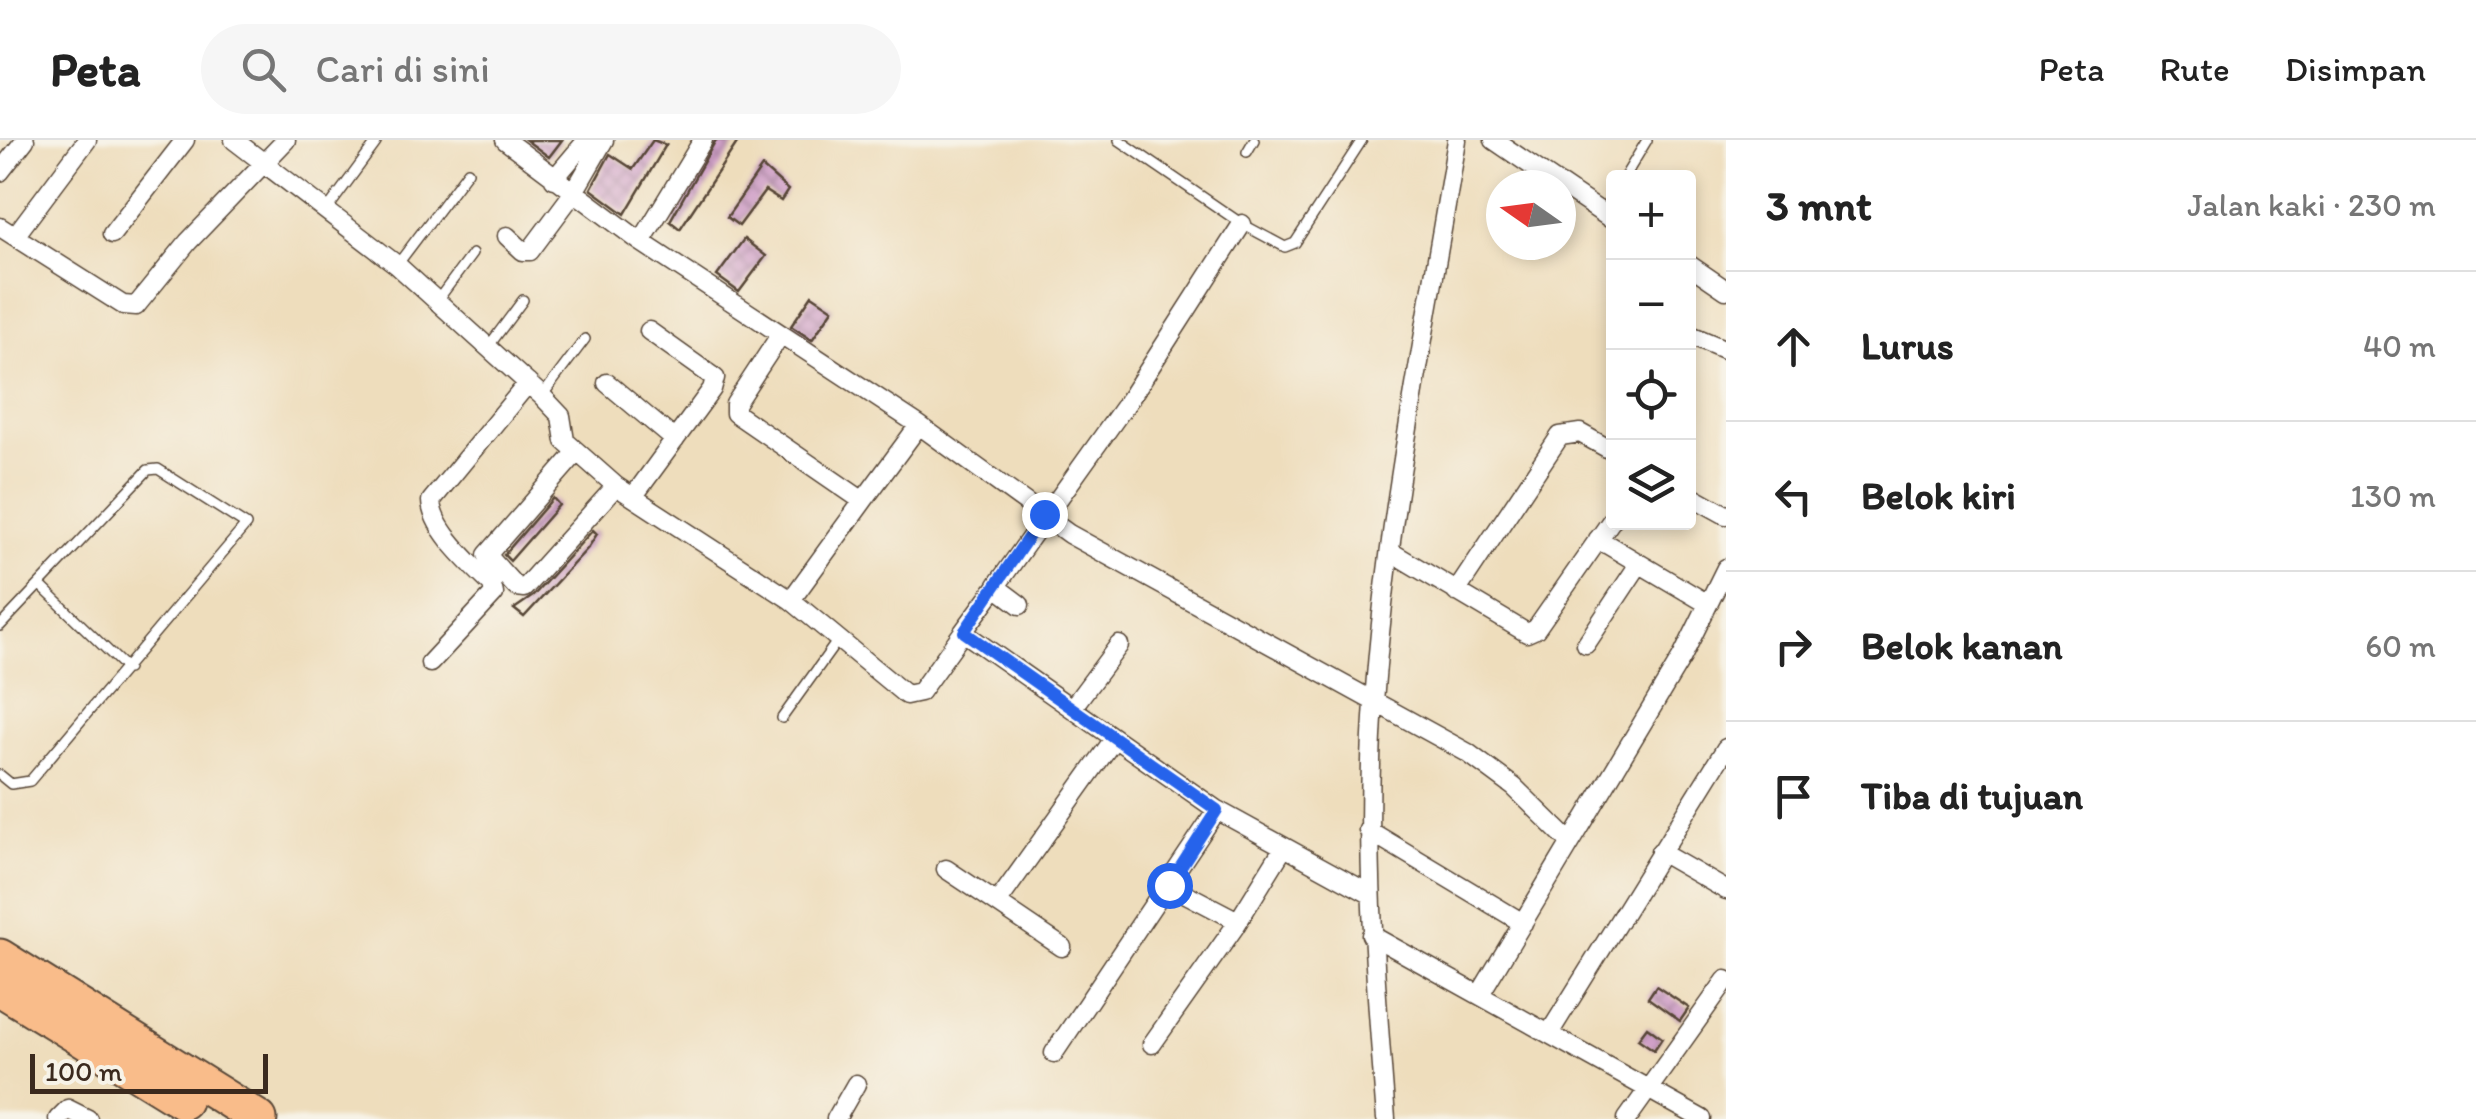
<!DOCTYPE html>
<html lang="id">
<meta charset="utf-8">
<style>
body{margin:0;font-family:Itim,sans-serif;background:#f6f6f6;color:#222}
.controls{position:absolute;right:30px;top:30px;display:grid;overflow:hidden;border-radius:10px;box-shadow:0 5px 15px #0003}
.controls button{width:90px;height:90px;display:grid;place-items:center;padding:0;border:0;border-bottom:2px solid #e0e0e0;background:#fff;color:#222;font:50px sans-serif}
.compass{position:absolute;left:1486px;top:30px;width:90px;height:90px;border-radius:50%;background:#fff;box-shadow:0 5px 15px #0003;rotate:284deg}
.scale{position:absolute;left:30px;bottom:25px;width:238px;box-sizing:border-box;padding-left:10px;border:5px solid #3b2a1e;border-top:0;font-size:28px;line-height:35px;white-space:nowrap;color:#3b2a1e;-webkit-text-stroke:8px #f7f3e8;paint-order:stroke}
.stop{position:absolute;width:30px;height:30px;margin:-22px;border:8px solid #2563eb;border-radius:50%;background:#fff}
.stop.end{background:#2563eb;border-color:#fff;box-shadow:0 2px 10px #0008}
.list{margin:0;padding:0;list-style:none}
h2{display:flex;justify-content:space-between;align-items:center;height:130px;margin:0;padding:0 40px;font-size:42px}
h2 small{font-size:32px;font-weight:400;color:#767676}
.list li{display:grid;grid-template-columns:65px 1fr auto;gap:30px;align-items:center;box-sizing:border-box;height:150px;padding:0 40px;border-top:2px solid #e0e0e0}
.list b{display:block;font-size:38px;white-space:nowrap}
.list em{font-size:32px;font-style:normal;color:#767676}
.icon{flex:none;width:55px;height:55px;fill:none;stroke:currentColor;stroke-width:2;stroke-linecap:round;stroke-linejoin:round}
.map{position:relative;flex:none;width:1726px;height:979px;overflow:hidden}
header{display:flex;align-items:center;gap:60px;box-sizing:border-box;height:140px;padding:0 50px;background:#fff;border-bottom:2px solid #e0e0e0}
header strong{font-size:48px}
nav{display:flex;gap:55px;margin-inline-start:auto;font-size:35px}
.search{width:700px;height:90px;background:#f6f6f6;display:flex;align-items:center;gap:25px;box-sizing:border-box;padding:0 35px;border-radius:55px;color:#767676;font-size:38px}
main{display:flex}
aside{flex:1;background:#fff}
.map>svg:first-child{display:block}
.building{fill:url(#building-cross-hatch)}
.lines{fill:none;stroke-linecap:round;stroke-linejoin:round}
.service-casing{stroke:#564536;stroke-width:12}
.minor-casing{stroke:#564536;stroke-width:21}
.motorway-casing{stroke:#564536;stroke-width:39}
.service{stroke:#fff;stroke-width:9}
.minor{stroke:#fff;stroke-width:18}
.motorway{stroke:#f9bc8a;stroke-width:35}
.route{stroke:#2563eb;stroke-width:12}
</style>
<header>
<strong>Peta</strong>
<div class="search"><svg class="icon" aria-label="search" viewBox="0 0 24 24"><circle cx="10" cy="10" r="6"/><path d="M15 15l6 6"/></svg>Cari di sini</div>
<nav><a>Peta</a><a>Rute</a><a>Disimpan</a></nav>
</header>
<main>
<div class="map">
<svg width="1726" height="979" viewBox="0 0 1726 979">
<defs>
<pattern id="building-cross-hatch" width="8" height="8" patternUnits="userSpaceOnUse" patternTransform="scale(2.5)"><rect width="8" height="8" fill="#d0a0c8"/><path d="M0 0l8 8M0 8l8-8" fill="none" stroke="#aa83a2"/></pattern>
</defs>
<rect width="100%" height="100%" fill="#f7f3e8"/>
<filter id="ink" filterUnits="userSpaceOnUse"><feTurbulence type="fractalNoise" baseFrequency=".01" numOctaves="2"/><feDisplacementMap in="SourceGraphic" scale="20" xChannelSelector="R" yChannelSelector="G"/><feConvolveMatrix kernelMatrix="1 2 1 2 8 2 1 2 1" color-interpolation-filters="sRGB"/></filter>
<filter id="wash" filterUnits="userSpaceOnUse"><feTurbulence type="fractalNoise" baseFrequency=".0048" numOctaves="4" result="noise"/><feDisplacementMap in="SourceGraphic" scale="40" xChannelSelector="R" yChannelSelector="G"/><feGaussianBlur stdDeviation="2.25" result="paint"/><feColorMatrix in="noise" values="0 0 0 0 0 0 0 0 0 0 0 0 0 0 0 0 0 1.4 0 .05"/><feComposite in="paint" operator="in"/></filter>
<g filter="url(#wash)">
<rect width="100%" height="100%" fill="#eeddbc"/>
<g id="blocks">
<path class="building" d="M526 0H562L549 17Z
M653 0 666 5 625 74 591 49 610 14 633 29Z
M716 0H739L680 89 670 81Z
M762 27 788 50 781 61 765 51 739 86 727 77Z
M744 99 766 116 739 152 717 136Z
M812 155 833 169 812 200 791 186Z
M553 358 559 365 510 421 504 415Z
M593 390 597 394 588 408 524 477 514 469 533 456Z
M1656 846 1689 868 1680 881 1648 858Z
M1647 887 1662 898 1654 910 1638 899Z"/>
</g>
</g>
<g filter="url(#ink)">
<use href="#blocks" fill-opacity="0" stroke="#564536" stroke-width="2.5"/>
<g class="lines">
<defs>
<path id="service" d="M1119 0 1242 84 1285 107 1295 103 1362 0
M1247 12 1254 0
M1624 38 1647 0
M326 71 376 3
M1602 73 1614 55
M397 125 468 31
M437 161 472 114
M488 207 523 160
M542 256 585 199
M41 446 127 529
M0 486 148 330 158 329 246 385 30 641 11 644 0 635
M782 578 838 500"/>
<path id="minor" d="M234 0 397 125 542 256 561 276 565 301 616 346
M505 0 641 102 919 285 1069 394 1468 613 1514 647 1570 702
M1494 0 1560 45
M0 32 25 0
M554 39 587 0
M1561 45 1614 81
M0 87 123 165 136 166 188 102 286 0
M112 94 185 0
M15 96 87 0
M507 96 523 111H530L574 52 604 0
M641 102 703 0
M1688 124 1726 150
M781 194 735 264V273L863 361 791 460
M1688 194 1726 210
M607 243 675 300
M576 313 487 415 516 447 524 448 616 346 791 460 906 555 920 552 963 492 1217 670 1370 754
M1688 354 1726 375
M633 357 712 249 715 238 649 191
M863 361 919 285
M1598 399 1708 464
M1391 412 1527 493 1536 489 1614 377
M1456 452 1560 296 1580 293 1614 312
M1020 465 996 447 999 442 1129 260 1242 84
M963 492 996 447
M1586 504 1639 424
M430 523 494 454 492 445C472 425 432 390 431 361L528 243
M1072 568 1119 505
M1368 690 1523 783
M1660 712 1726 750
M946 729 997 763
M1169 745 1238 781
M1371 795 1702 979
M1062 807 997 763 1114 599
M1480 854 1682 517 1726 428
M1550 892 1726 608
M1152 904 1234 788 1284 707
M1054 913 1217 670
M58 979 68 969 88 979
M836 979 856 944
M1386 979C1375 840 1364 702 1374 563 1387 374 1427 187 1457 0
M1627 979 1726 840"/>
<path id="motorway" d="M0 817 259 979
M0 848 183 961"/>
</defs>
<use href="#service" class="service-casing"/>
<use href="#minor" class="minor-casing"/>
<use href="#motorway" class="motorway-casing"/>
<use href="#service" class="service"/>
<use href="#minor" class="minor"/>
<use href="#motorway" class="motorway"/>
</g>
</g>
<g class="lines" filter="url(#ink)">
<path class="route" d="M1044 374 964 492 1217 670 1169 745"/>
</g>
</svg>
<div class="controls">
<button>+</button>
<button>−</button>
<button><svg class="icon" aria-label="locate" viewBox="0 0 24 24"><circle cx="12" cy="12" r="6"/><path d="M12 2v4M12 18v4M2 12h4M18 12h4"/></svg></button>
<button><svg class="icon" aria-label="layers" viewBox="0 0 24 24"><path d="M12 4l9 5-9 5-9-5zM3 14l9 5 9-5"/></svg></button>
</div>
<svg class="compass" viewBox="-18 -18 36 36"><path d="M0-13l5 13h-10z" fill="#e53935"/><path d="M0 13l5-13h-10z" fill="#767676"/></svg>
<div class="scale">100 m</div>
<div class="stop" style="left:1169px;top:745px"></div>
<div class="stop end" style="left:1044px;top:374px"></div>
</div>
<aside>
<h2>3 mnt<small>Jalan kaki · 230 m</small></h2>
<ul class="list">
<li><svg class="icon" aria-label="ahead" viewBox="0 0 24 24"><path d="M12 20V5M6 11l6-6 6 6"/></svg><div><b>Lurus</b></div><em>40 m</em></li>
<li><svg class="icon" aria-label="left" viewBox="0 0 24 24"><path d="M17 20v-9H6M10 6l-5 5 5 5"/></svg><div><b>Belok kiri</b></div><em>130 m</em></li>
<li><svg class="icon" aria-label="right" viewBox="0 0 24 24"><path d="M7 20v-9h11M14 6l5 5-5 5"/></svg><div><b>Belok kanan</b></div><em>60 m</em></li>
<li><svg class="icon" aria-label="arrive" viewBox="0 0 24 24"><path d="M6 21V4h12l-3 4 3 4H6"/></svg><div><b>Tiba di tujuan</b></div></li>
</ul>
</aside>
</main>
